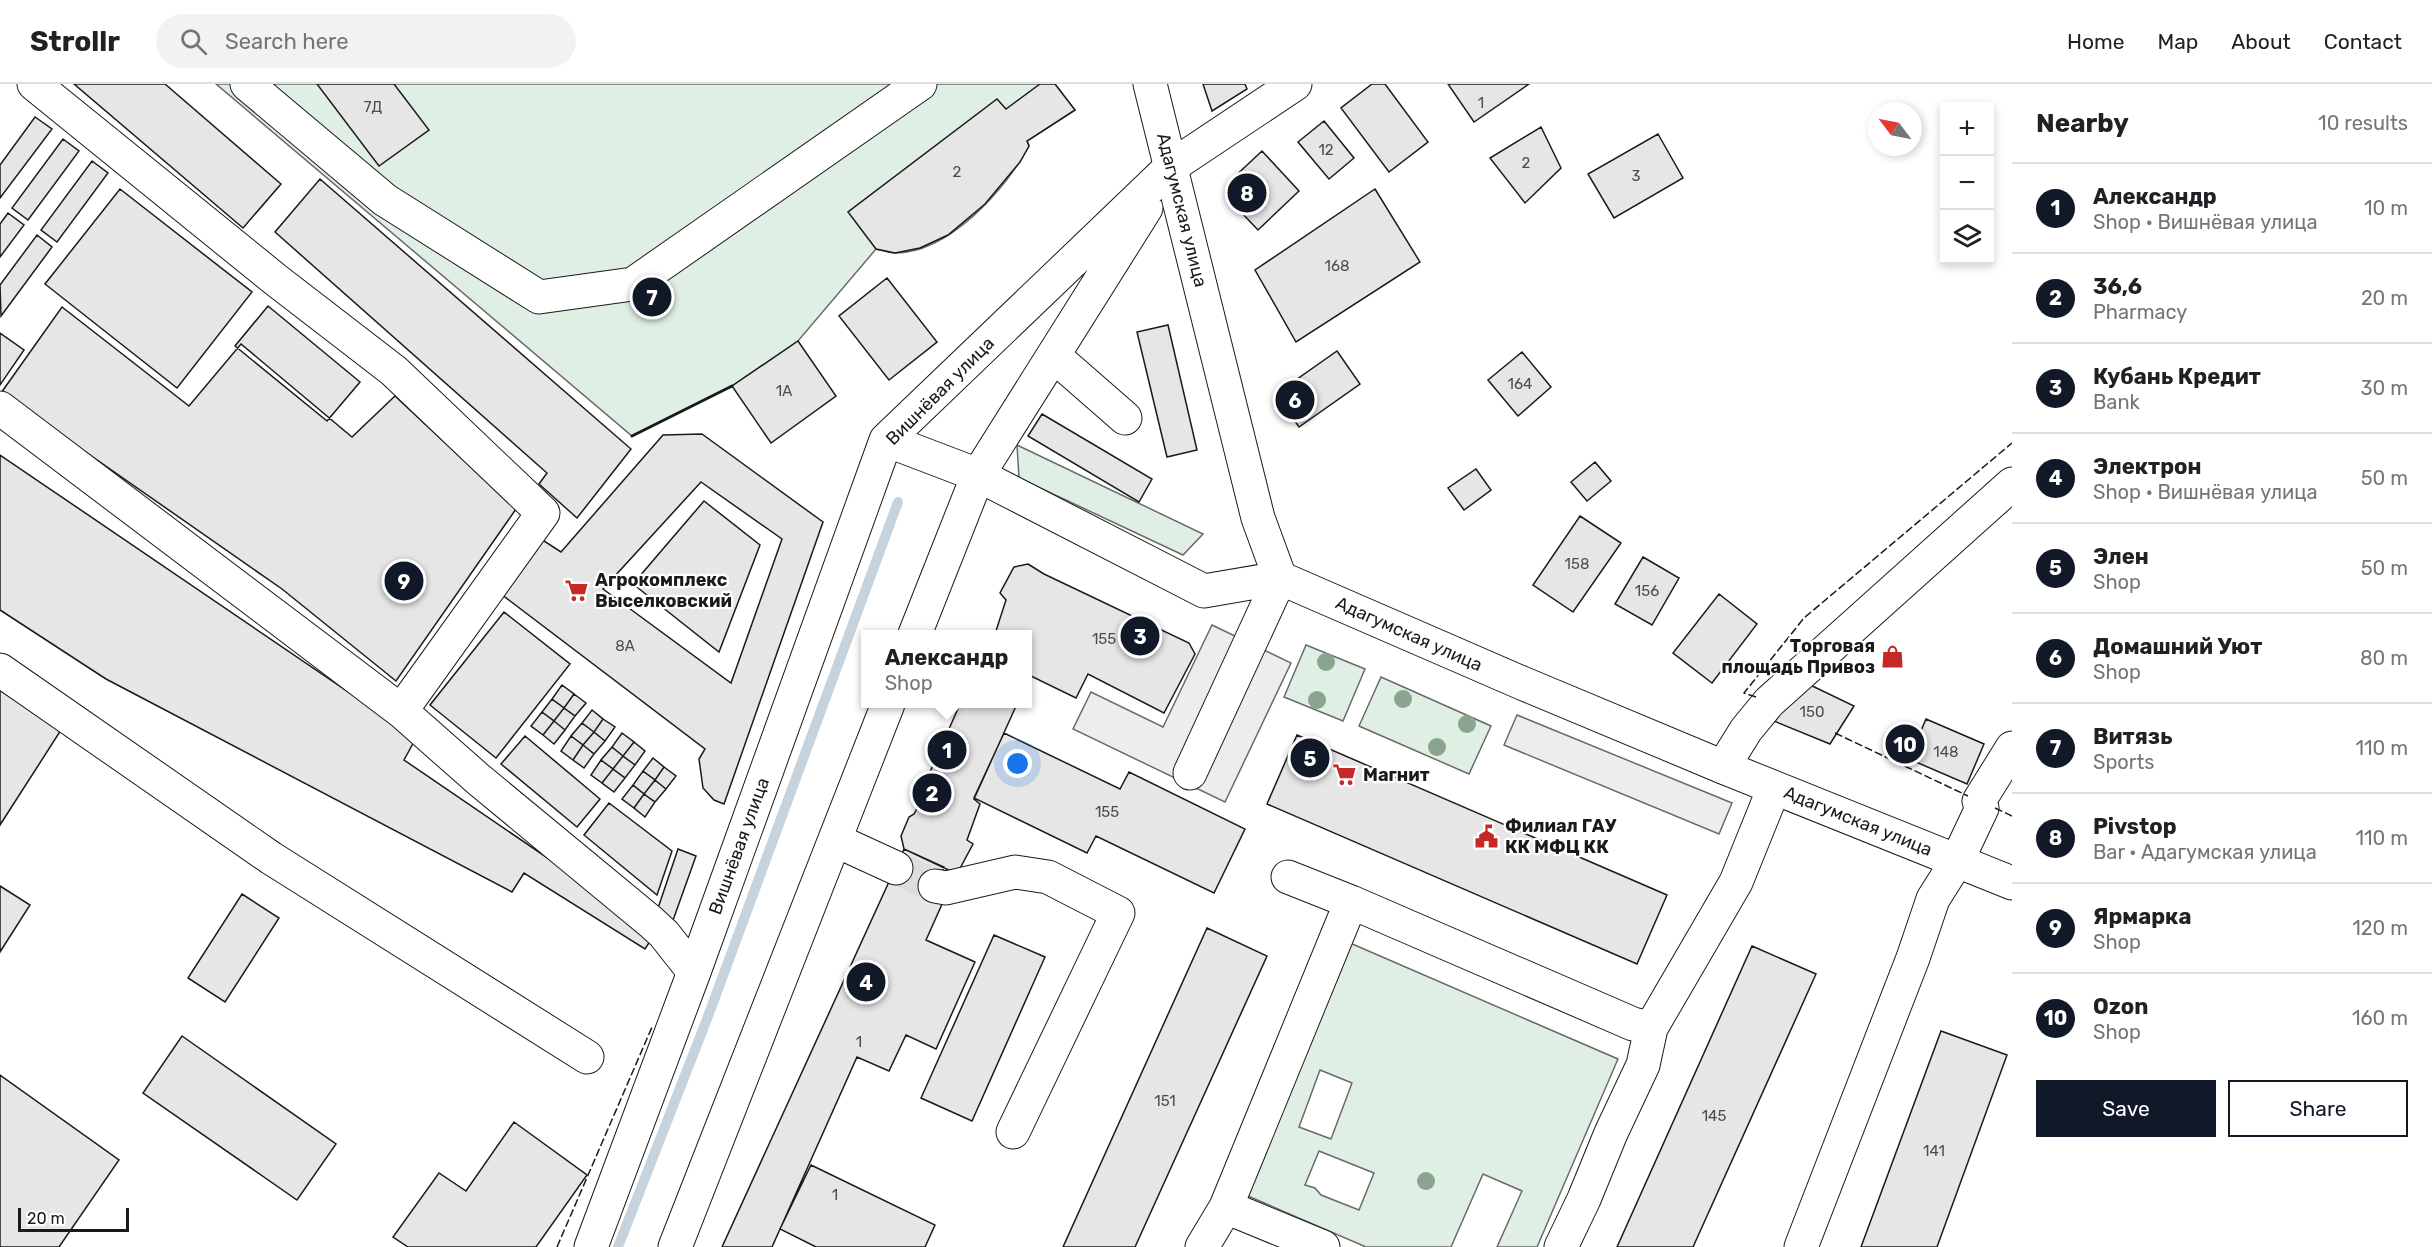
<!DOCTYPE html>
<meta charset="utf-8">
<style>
body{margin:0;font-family:Rubik,sans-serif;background:#f2f2f2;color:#202124}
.controls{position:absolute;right:18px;top:18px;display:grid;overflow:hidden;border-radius:0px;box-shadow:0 3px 9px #0003}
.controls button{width:54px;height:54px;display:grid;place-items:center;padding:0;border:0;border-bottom:2px solid #e0e0e0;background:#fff;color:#202124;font:30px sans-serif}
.compass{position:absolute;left:1868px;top:18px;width:54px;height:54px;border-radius:50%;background:#fff;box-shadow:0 3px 9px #0003;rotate:302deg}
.scale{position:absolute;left:18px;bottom:15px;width:111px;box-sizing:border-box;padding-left:6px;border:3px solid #1a1a1a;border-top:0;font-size:16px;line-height:21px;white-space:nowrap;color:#1a1a1a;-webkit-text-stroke:4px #fff;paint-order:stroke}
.you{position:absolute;left:1018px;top:680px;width:21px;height:21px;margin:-15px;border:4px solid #fff;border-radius:50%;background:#1a73e8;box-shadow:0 0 0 9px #1a73e833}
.badge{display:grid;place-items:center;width:39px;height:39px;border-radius:50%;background:#111827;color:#fff;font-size:20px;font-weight:700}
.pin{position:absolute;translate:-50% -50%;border:3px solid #fff;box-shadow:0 2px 6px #0006}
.popup{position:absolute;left:861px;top:546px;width:171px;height:78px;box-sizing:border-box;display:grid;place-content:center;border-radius:0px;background:#fff;filter:drop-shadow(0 2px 4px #0005);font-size:20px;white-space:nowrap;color:#757577}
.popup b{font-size:22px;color:#202124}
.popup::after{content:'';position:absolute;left:50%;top:100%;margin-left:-12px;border:12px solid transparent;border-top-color:#fff}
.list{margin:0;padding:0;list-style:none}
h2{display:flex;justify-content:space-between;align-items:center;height:78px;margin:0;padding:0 24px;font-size:26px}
h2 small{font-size:20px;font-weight:400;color:#757577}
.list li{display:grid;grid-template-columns:39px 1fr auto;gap:18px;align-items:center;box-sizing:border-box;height:90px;padding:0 24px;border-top:2px solid #e0e0e0}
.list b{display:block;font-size:22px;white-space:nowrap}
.list p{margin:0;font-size:20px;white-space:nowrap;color:#757577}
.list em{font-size:20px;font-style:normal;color:#757577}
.actions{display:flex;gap:12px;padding:18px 24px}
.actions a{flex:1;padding:14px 0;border:2px solid #111827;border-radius:0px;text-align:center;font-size:21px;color:#111827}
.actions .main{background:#111827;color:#fff}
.icon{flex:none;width:33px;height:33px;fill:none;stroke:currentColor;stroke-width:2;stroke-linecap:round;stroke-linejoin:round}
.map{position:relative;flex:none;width:2012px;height:1163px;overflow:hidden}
header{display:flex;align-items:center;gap:36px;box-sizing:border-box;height:84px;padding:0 30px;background:#fff;border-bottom:2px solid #e0e0e0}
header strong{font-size:28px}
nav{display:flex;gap:33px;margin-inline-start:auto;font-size:21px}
.search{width:420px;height:54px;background:#f2f2f2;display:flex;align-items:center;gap:15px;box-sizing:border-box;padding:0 21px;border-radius:33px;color:#757577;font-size:22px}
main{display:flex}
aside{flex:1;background:#fff}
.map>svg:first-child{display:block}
.green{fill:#e0efe3;stroke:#6a6a6a;stroke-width:1.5;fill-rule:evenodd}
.parking{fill:#ededed;stroke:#6a6a6a;stroke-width:1.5}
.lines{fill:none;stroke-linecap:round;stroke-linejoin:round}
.stream{stroke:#c6d2dc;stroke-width:10}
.building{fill:#e6e6e6;stroke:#1a1a1a;stroke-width:1.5;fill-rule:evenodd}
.minor-tunnel{stroke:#ddd;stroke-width:33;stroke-dasharray:33 16;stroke-linecap:butt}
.minor-casing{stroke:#1a1a1a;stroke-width:35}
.major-casing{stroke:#1a1a1a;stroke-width:35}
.minor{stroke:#fff;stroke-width:33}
.major{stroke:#fff;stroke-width:33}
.fence{stroke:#1a1a1a;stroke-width:1.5;stroke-dasharray:8 3;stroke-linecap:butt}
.wall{stroke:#1a1a1a;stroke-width:3}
.tree{fill:#8aa48f}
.labels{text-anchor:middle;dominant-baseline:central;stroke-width:4.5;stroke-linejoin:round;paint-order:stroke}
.number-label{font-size:15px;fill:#4d4d4d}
.street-label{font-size:18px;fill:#1a1a1a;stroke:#fff}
.poi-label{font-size:18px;font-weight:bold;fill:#1a1a1a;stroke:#fff;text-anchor:start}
</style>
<header>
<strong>Strollr</strong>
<div class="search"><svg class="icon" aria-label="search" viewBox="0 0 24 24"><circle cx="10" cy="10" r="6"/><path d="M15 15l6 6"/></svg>Search here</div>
<nav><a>Home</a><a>Map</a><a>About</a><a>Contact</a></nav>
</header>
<main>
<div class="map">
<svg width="2012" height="1163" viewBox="0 0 2012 1163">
<rect width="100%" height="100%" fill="#fff"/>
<path class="green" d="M216 0H1055L1075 26 1027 57 1029 62C1006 105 949 169 895 169 889 169 882 166 876 165L798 257 732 302 632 352Z
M1017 361 1203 450 1183 471 1019 394Z
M1306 561 1365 585 1343 637 1284 613Z
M1381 593 1491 642 1469 690 1359 642Z
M1350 859 1618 975 1537 1163H1497L1522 1107 1483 1090 1451 1163H1366L1241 1109ZM1320 986 1352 999 1331 1055 1299 1043ZM1319 1067 1374 1089 1359 1126 1321 1111 1315 1104 1305 1101Z"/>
<path class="parking" d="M1212 541 1291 579 1225 718 1073 645 1091 608 1163 643Z
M1517 631 1732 719 1719 750 1504 661Z"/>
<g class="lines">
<path class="stream" d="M618 1163 707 935 898 418"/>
</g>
<path class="building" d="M74 0H165L281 100 243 144Z
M317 0H394L429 46 379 82Z
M1040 0H1055L1075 26 1027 57 1029 62 1020 78 985 120 948 151 920 164 895 169 876 165 848 128 997 15 1006 25Z
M1203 0H1245L1247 5 1212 27Z
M1372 0H1385L1428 58 1389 88 1341 24Z
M1448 0H1529L1474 38Z
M35 33 52 45 0 114V81Z
M1324 37 1354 74 1329 95 1298 58Z
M1541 43 1561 84 1525 119 1490 74Z
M1658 50 1683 94 1614 134 1588 90Z
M63 55 79 67 28 136 12 124Z
M1262 67 1299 107 1258 146 1239 126 1250 116 1231 96Z
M92 77 108 89 57 158 41 146Z
M320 95 631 365 577 434 539 400 547 389 275 148Z
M120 105 252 208 177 304 45 200Z
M1375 105 1420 178 1296 258 1255 186Z
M8 129 24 141 0 173V140Z
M37 151 52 163 1 232 0 201Z
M887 194 937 258 889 296 839 232Z
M268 222 360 298 327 337 235 262Z
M62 223 189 322 241 260 352 353 395 312 516 425 396 597 282 505 1 309Z
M1168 241 1197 366 1167 373 1137 248Z
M0 249 24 266 0 301Z
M798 257 836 312 771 359 732 302Z
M1337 267 1360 300 1299 343 1276 310Z
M1522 268 1551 303 1518 332 1488 296Z
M1042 330 1152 395 1139 418 1028 352Z
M702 350 823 438 724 720 714 716 703 704 699 675 705 665 497 507 538 453 561 468 663 351ZM701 398 782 455 731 599 603 505Z
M0 371 416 654 404 676 656 848 645 865 524 789 512 808 106 595 0 526Z
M1595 378 1611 397 1587 417 1571 398Z
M1476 385 1491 406 1464 426 1448 404Z
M704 417 760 461 719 568 633 500Z
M1580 432 1621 459 1573 528 1533 501Z
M1643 473 1679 494 1652 541 1615 520Z
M1028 480 1044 490 1189 559 1195 570 1164 629 1088 590 1076 614 1029 591 1028 594V550H995L1006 516 1000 509 1014 483Z
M1719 510 1757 540 1712 599 1673 569Z
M504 528 570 580 496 674 430 621Z
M1802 597 1854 622 1830 660 1769 635Z
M562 601 574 610 564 624 552 615Z
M0 606 61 646 0 741Z
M574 610 586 619 575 632 564 624Z
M552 615 564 624 554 637 542 628Z
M960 620H1017L974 715 980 720 967 756 973 760 957 790 904 765 901 752 909 733 914 730 928 704 926 697Z
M564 624 575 632 565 646 554 637Z
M592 626 603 635 594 648 582 639Z
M542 628 554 637 543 651 531 642Z
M603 635 615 643 605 657 594 648Z
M1926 635 1984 660 1967 700 1909 675Z
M554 637 565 646 554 660 543 651Z
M582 639 594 648 583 661 571 652Z
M594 648 605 657 594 670 583 661Z
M622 649 634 658 623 672 612 663Z
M1004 649 1120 705 1129 688 1245 745 1214 809 1096 752 1087 769 974 714Z
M1297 651 1667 811 1637 880 1267 720Z
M525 652 600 715 577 743 501 680Z
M571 652 583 661 573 676 561 667Z
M634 658 645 667 635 681 623 672Z
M583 661 594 670 584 684 573 676Z
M612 663 623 672 613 685 601 676Z
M623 672 635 681 625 694 613 685Z
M653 674 664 683 655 696 643 687Z
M601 676 613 685 602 699 591 691Z
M664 683 676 692 666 705 655 696Z
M613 685 625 694 614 708 602 699Z
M643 687 655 696 644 710 633 701Z
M655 696 666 705 655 718 644 710Z
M633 701 644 710 634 724 622 715Z
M644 710 655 718 645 733 634 724Z
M609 719 672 767 657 811 584 751Z
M678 765 696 772 672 839 655 833Z
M904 765 944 783 935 802 943 818 926 856 975 878 936 965 906 951 889 987 857 973 772 1163H722Z
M0 802 30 821 0 868Z
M242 810 279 834 225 918 188 894Z
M1207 844 1267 872 1135 1163H1063Z
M994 851 1045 873 972 1037 921 1014Z
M1752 862 1816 890 1693 1163H1617Z
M1941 947 2007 971 1937 1163H1861Z
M182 952 336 1060 297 1116 143 1009Z
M0 991 119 1076 59 1163H0Z
M514 1038 587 1091 536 1163H408L393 1153 439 1089 466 1107Z
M811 1081 935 1141 925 1163H816L780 1145Z"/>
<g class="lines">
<path class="minor-tunnel" d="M896 784 935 802"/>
<defs>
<path id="minor" d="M34 0 276 196 394 287 543 429 401 627
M247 0 385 116 539 213 633 200 920 0
M1054 272 1125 334
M0 324 401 627 478 695 651 838 664 850 694 888
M886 356 978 391 1204 507 1280 494
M915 550 978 391 1146 124
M0 586 271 774 587 973
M1723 683 1746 646 1769 618 2012 400
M1190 689 1280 494
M835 756 896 784
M1288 793 1351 818 1633 940 1651 944
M935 802 946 804 1015 788 1048 793 1118 829 1013 1048
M1226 1123 1323 1163
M591 1163 694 888 886 356 1172 82 1295 0
M675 1163 888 620
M1202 1163 1226 1123 1351 818
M1561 1163 1584 1115 1611 1049 1643 981 1651 944 1736 798 1774 704
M1801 1163 1913 874 1933 815 1957 777 1982 724 1979 717 2012 664"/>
<path id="major" d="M1150 0 1258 434 1280 494 1522 599 1723 683 2012 799"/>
</defs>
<use href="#minor" class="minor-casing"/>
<use href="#major" class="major-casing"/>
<use href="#minor" class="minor"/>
<use href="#major" class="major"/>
<path class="fence" d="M1756 613 1744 609 1804 534 2012 359
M1835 649 1968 712
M1995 724 2012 732
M557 1163 652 943"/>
<path class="wall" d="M632 352 732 302"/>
</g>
<g class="tree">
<circle cx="1326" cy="578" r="9"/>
<circle cx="1403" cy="615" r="9"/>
<circle cx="1317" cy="616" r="9"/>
<circle cx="1467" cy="640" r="9"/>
<circle cx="1437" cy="663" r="9"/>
<circle cx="1426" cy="1097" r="9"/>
</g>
<defs>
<symbol id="supermarket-bare" viewBox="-9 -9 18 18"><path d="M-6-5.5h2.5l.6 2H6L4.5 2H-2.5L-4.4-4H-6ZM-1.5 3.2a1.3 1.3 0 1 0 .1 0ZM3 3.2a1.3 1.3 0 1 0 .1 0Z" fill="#c62828" stroke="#fff" stroke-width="2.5" paint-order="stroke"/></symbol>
<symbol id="shop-bare" viewBox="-9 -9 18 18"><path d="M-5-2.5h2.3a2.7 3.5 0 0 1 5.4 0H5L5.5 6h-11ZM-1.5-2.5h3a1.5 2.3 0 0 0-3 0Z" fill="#c62828" stroke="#fff" stroke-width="2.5" paint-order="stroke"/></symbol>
<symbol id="civic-bare" viewBox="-9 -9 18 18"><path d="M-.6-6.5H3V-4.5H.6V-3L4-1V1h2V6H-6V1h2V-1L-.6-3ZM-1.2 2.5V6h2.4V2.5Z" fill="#c62828" stroke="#fff" stroke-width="2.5" paint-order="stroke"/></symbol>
</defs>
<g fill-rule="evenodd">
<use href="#supermarket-bare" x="560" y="490" width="33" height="33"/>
<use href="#shop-bare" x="1876" y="556" width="33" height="33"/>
<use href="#supermarket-bare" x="1328" y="674" width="33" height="33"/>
<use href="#civic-bare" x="1470" y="736" width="33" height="33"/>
</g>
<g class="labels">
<g class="number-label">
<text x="1481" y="19">1</text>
<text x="373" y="23">7Д</text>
<text x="1326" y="66">12</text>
<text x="1526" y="79">2</text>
<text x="957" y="88">2</text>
<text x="1636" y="92">3</text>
<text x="1337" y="182">168</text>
<text x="1520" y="300">164</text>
<text x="784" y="307">1А</text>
<text x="1577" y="480">158</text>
<text x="1647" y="507">156</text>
<text x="1104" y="555">155</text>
<text x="625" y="562">8А</text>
<text x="1812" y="628">150</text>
<text x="1946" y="668">148</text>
<text x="1107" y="728">155</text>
<text x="859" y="958">1</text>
<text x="1165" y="1017">151</text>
<text x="1714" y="1032">145</text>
<text x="1934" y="1067">141</text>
<text x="835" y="1111">1</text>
</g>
<g class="street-label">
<text transform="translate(1182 126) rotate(76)">Адагумская улица</text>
<text transform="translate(940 307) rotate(-45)">Вишнёвая улица</text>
<text transform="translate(1409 550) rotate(24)">Адагумская улица</text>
<text transform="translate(1858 737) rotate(22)">Адагумская улица</text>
<text transform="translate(739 762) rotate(-70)">Вишнёвая улица</text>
</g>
<g class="poi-label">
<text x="595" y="496">Агрокомплекс<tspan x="595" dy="21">Выселковский</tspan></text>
<text x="1875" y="562" text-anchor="end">Торговая<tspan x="1875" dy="21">площадь Привоз</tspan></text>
<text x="1363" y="691">Магнит</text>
<text x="1505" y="742">Филиал ГАУ<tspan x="1505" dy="21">КК МФЦ КК</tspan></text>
</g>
</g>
</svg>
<div class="controls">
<button>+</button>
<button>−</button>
<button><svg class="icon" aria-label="layers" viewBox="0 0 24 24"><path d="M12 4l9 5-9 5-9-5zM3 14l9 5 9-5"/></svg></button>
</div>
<svg class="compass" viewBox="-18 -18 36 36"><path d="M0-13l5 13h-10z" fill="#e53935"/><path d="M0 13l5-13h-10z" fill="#757577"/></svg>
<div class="scale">20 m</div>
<div class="you"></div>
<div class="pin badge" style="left:947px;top:666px">1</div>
<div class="popup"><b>Александр</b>Shop</div>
<div class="pin badge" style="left:932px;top:709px">2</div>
<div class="pin badge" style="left:1140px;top:552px">3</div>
<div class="pin badge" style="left:866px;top:898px">4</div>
<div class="pin badge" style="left:1310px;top:674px">5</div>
<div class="pin badge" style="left:1295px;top:316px">6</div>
<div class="pin badge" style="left:652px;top:213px">7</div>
<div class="pin badge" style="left:1247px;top:109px">8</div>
<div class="pin badge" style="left:404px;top:497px">9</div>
<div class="pin badge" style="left:1905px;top:660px">10</div>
</div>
<aside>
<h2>Nearby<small>10 results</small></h2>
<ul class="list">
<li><span class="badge">1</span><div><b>Александр</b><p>Shop · Вишнёвая улица</p></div><em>10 m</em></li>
<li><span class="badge">2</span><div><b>36,6</b><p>Pharmacy</p></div><em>20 m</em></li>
<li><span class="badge">3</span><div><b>Кубань Кредит</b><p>Bank</p></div><em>30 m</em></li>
<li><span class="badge">4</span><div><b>Электрон</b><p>Shop · Вишнёвая улица</p></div><em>50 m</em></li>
<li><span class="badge">5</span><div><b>Элен</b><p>Shop</p></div><em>50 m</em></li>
<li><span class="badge">6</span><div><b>Домашний Уют</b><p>Shop</p></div><em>80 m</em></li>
<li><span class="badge">7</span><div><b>Витязь</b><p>Sports</p></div><em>110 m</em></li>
<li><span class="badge">8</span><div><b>Pivstop</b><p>Bar · Адагумская улица</p></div><em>110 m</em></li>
<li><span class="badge">9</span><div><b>Ярмарка</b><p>Shop</p></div><em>120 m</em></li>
<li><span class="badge">10</span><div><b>Ozon</b><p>Shop</p></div><em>160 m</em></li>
</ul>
<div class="actions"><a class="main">Save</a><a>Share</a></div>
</aside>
</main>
